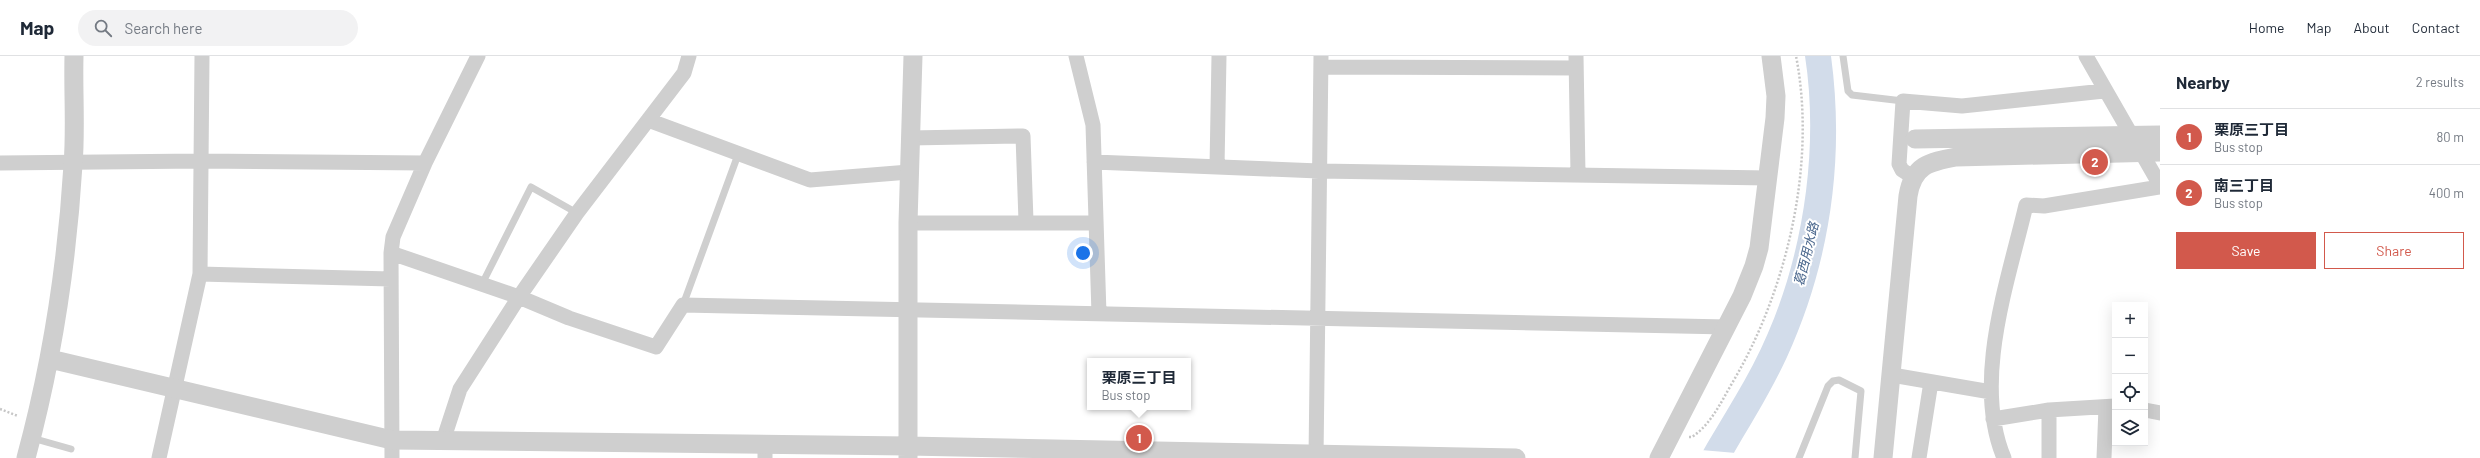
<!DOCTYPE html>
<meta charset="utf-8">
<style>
body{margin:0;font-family:Barlow,"Noto Sans JP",sans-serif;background:#f2f2f3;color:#1f2937}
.controls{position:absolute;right:12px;bottom:12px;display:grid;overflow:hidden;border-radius:0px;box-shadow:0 4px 16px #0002}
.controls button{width:36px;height:36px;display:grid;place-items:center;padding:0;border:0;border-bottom:1px solid #e0e1e3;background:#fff;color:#1f2937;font:20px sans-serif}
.you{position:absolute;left:1083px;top:197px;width:14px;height:14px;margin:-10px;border:3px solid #fff;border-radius:50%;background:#1a73e8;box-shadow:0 0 0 6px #1a73e833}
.badge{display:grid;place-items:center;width:26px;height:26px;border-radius:50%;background:#d2594c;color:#fff;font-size:13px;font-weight:700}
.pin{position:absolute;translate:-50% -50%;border:2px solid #fff;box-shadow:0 1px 4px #0006}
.popup{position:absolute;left:1087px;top:302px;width:104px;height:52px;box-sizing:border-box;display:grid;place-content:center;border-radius:0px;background:#fff;filter:drop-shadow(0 1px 3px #0005);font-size:13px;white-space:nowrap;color:#747a83}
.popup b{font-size:15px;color:#1f2937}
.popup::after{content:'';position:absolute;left:50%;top:100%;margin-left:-8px;border:8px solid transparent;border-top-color:#fff}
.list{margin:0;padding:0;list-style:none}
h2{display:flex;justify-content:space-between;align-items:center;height:52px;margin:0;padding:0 16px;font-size:17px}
h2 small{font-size:13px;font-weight:400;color:#747a83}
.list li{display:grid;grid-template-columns:26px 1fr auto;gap:12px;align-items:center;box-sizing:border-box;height:56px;padding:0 16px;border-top:1px solid #e0e1e3}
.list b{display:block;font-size:15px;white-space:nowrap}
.list p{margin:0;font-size:13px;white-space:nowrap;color:#747a83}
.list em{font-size:13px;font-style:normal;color:#747a83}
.actions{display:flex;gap:8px;padding:12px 16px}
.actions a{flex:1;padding:9px 0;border:1px solid #d2594c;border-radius:0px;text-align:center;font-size:14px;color:#d2594c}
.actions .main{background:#d2594c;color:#fff}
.icon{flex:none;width:22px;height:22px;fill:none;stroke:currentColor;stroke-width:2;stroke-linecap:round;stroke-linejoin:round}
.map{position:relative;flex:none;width:2160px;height:402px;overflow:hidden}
header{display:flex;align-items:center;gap:24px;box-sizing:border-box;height:56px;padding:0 20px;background:#fff;border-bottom:1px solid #e0e1e3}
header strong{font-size:19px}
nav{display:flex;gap:22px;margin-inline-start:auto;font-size:14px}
.search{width:280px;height:36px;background:#f2f2f3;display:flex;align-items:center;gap:10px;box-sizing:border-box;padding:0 14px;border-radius:22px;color:#747a83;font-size:15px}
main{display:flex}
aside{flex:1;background:#fff}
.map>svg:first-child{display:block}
.water{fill:#d2dcea}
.pier{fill:#fff}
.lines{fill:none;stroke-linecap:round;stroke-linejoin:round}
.path{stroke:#c6c6c6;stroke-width:2.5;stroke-dasharray:2 2;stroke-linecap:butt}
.service{stroke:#cfcfcf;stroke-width:7}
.minor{stroke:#cfcfcf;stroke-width:15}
.tertiary{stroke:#cfcfcf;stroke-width:19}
.labels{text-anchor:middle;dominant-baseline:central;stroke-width:4;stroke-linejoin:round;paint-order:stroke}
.water-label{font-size:13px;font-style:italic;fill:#49668c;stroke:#fff}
</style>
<header>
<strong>Map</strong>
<div class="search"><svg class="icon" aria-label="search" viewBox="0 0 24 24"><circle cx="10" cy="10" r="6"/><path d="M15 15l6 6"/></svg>Search here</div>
<nav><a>Home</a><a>Map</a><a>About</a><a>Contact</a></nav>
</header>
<main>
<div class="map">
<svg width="2160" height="402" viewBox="0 0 2160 402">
<rect width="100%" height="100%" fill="#fff"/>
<path class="water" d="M1805 0H1831C1845 103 1830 207 1787 301 1771 336 1750 369 1731 402H1699C1722 361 1750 320 1768 277 1804 194 1819 90 1805 0Z"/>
<path class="pier" d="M1701 394 1736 397 1733 402H1697Z"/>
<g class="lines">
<path class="path" d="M0 353 18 360
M1689 381H1692C1711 368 1720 348 1731 329 1787 236 1817 107 1796 0"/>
<path class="service" d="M1843 0 1848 35 1852 39 1903 45
M482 228 531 131 577 157
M683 249 739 96
M32 382 71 393
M1799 402 1828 330 1833 325 1839 324 1861 335 1855 402"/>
<path class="minor" d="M1076 0 1093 69 1099 258
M1576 0 1578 118
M2086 0 2160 129
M1321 11 1576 12
M648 64 810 124 909 116
M910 82 1023 80 1026 165
M1094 106 1319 115 1769 122
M0 107 200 105 425 107
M1217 111 1219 0
M1913 121 1902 114 1899 108 1903 45 1962 50 2104 35
M908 167H1096
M391 197 519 241 569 262 656 291 683 249 1727 271
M200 218 391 223
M1892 319 1991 336
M2049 354V402
M2145 354 2160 357
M1993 363 2049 354 2115 350
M443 385 460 333 519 241 577 157 684 17 689 0
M765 389V402
M159 402 200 218 202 0
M392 402 391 197 393 181 425 107 478 0
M1316 402 1321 0
M1919 402 1931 326
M2004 402C1972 325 2008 226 2026 149L2044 150 2160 131
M2104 402 2106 351"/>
<path class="tertiary" d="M1915 83 2160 79
M50 303 392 384 908 390 1516 402
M26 402C52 306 67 208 73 109 76 73 73 36 74 0
M908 402V167L913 0
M1659 402 1742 240 1754 210 1759 192 1775 62 1776 40 1771 0
M1883 402 1908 140C1913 109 1929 106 1956 101L2160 96"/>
</g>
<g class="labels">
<g class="water-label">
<text transform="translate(1806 198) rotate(-76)">葛西用水路</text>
</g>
</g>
</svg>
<div class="controls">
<button>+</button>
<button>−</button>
<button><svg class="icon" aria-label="locate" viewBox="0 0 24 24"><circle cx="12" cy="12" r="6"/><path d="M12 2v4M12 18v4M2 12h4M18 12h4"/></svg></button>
<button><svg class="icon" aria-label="layers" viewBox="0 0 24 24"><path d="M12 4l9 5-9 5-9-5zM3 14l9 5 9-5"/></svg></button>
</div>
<div class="you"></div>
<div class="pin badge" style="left:1139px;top:382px">1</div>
<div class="popup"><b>栗原三丁目</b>Bus stop</div>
<div class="pin badge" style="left:2095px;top:106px">2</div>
</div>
<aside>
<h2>Nearby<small>2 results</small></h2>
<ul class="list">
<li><span class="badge">1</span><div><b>栗原三丁目</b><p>Bus stop</p></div><em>80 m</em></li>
<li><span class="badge">2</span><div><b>南三丁目</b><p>Bus stop</p></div><em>400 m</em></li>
</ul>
<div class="actions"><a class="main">Save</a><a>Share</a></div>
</aside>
</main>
